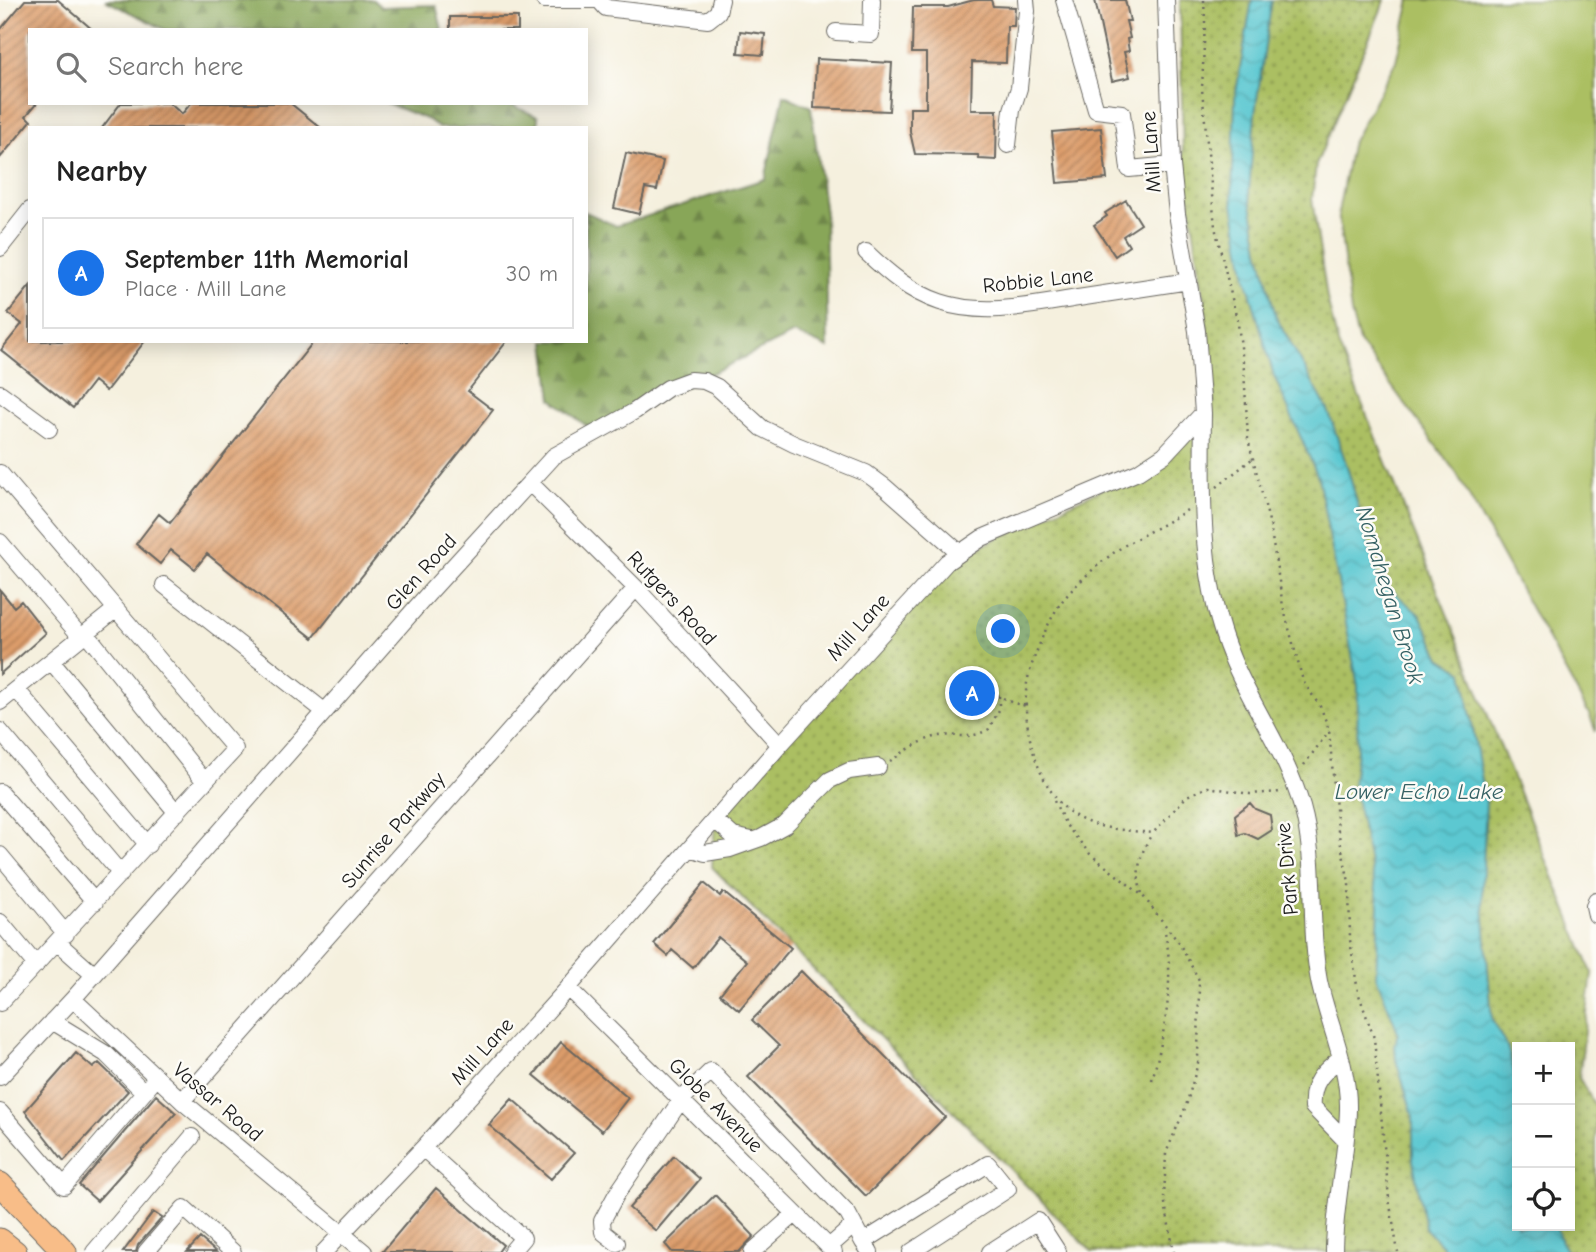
<!DOCTYPE html>
<meta charset="utf-8">
<style>
body{margin:0;font-family:"Comic Neue",sans-serif;background:#f6f6f6;color:#222}
.controls{position:absolute;right:21px;bottom:21px;display:grid;overflow:hidden;border-radius:0px;box-shadow:0 4px 18px #0003}
.controls button{width:63px;height:63px;display:grid;place-items:center;padding:0;border:0;border-bottom:2px solid #e0e0e0;background:#fff;color:#222;font:35px sans-serif}
.you{position:absolute;left:1004px;top:632px;width:24px;height:24px;margin:-18px;border:5px solid #fff;border-radius:50%;background:#1a73e8;box-shadow:0 0 0 10px #1a73e833}
.badge{display:grid;place-items:center;width:46px;height:46px;border-radius:50%;background:#1a73e8;color:#fff;font-size:23px;font-weight:700}
.pin{position:absolute;translate:-50% -50%;border:4px solid #fff;box-shadow:0 2px 7px #0006}
.list{margin:0;padding:0;list-style:none}
h2{display:flex;justify-content:space-between;align-items:center;height:91px;margin:0;padding:0 28px;font-size:30px}
h2 small{font-size:23px;font-weight:400;color:#767676}
.list li{display:grid;grid-template-columns:46px 1fr auto;gap:21px;align-items:center;box-sizing:border-box;height:112px;margin:0 14px 14px;padding:0 14px;border:2px solid #e0e0e0;border-radius:0px}
.list b{display:block;font-size:26px;white-space:nowrap}
.list p{margin:0;font-size:23px;white-space:nowrap;color:#767676}
.list em{font-size:23px;font-style:normal;color:#767676}
.icon{flex:none;width:38px;height:38px;fill:none;stroke:currentColor;stroke-width:2;stroke-linecap:round;stroke-linejoin:round}
.map{position:relative;flex:none;width:1596px;height:1252px;overflow:hidden}
.search{position:absolute;background:#fff;box-shadow:0 4px 18px #0003;left:28px;top:28px;width:560px;height:77px;display:flex;align-items:center;gap:18px;box-sizing:border-box;padding:0 24px;border-radius:0px;color:#767676;font-size:26px}
.panel{position:absolute;background:#fff;box-shadow:0 4px 18px #0003;left:28px;top:126px;width:560px;height:217px;border-radius:0px}
.map>svg:first-child{display:block}
.green{fill:#abbf62;stroke:#646e3f;stroke-width:2}
.forest{fill:url(#forest-firs);stroke:#52613a;stroke-width:2}
.park{fill:url(#park-dots);stroke:#646e3f;stroke-width:2;fill-rule:evenodd}
.water{fill:url(#water-waves);stroke:#3c7276;stroke-width:2}
.building{fill:url(#building-hatch)}
.lines{fill:none;stroke-linecap:round;stroke-linejoin:round}
.minor-casing{stroke:#686660;stroke-width:18}
.highway-casing{stroke:#686660;stroke-width:25}
.path{stroke:#686660;stroke-width:2.5;stroke-dasharray:2 5;stroke-linecap:butt}
.minor{stroke:#fff;stroke-width:16}
.highway{stroke:#f8bd88;stroke-width:23}
.labels{text-anchor:middle;dominant-baseline:central;stroke-width:5;stroke-linejoin:round;paint-order:stroke}
.street-label{font-size:21px;fill:#1c1c1c;stroke:#fdfcf7}
.water-label{font-size:23px;font-style:italic;fill:#356164;stroke:#fdfcf7}
</style>
<div class="map">
<svg width="1596" height="1252" viewBox="0 0 1596 1252">
<defs>
<pattern id="forest-firs" width="22" height="20" patternUnits="userSpaceOnUse" patternTransform="scale(1.75)"><rect width="22" height="20" fill="#88a658"/><path d="M5 1l3.5 6h-7zM16 11l3.5 6h-7z" fill="#6e8648"/></pattern>
<pattern id="park-dots" width="8" height="8" patternUnits="userSpaceOnUse" patternTransform="scale(1.75)"><rect width="8" height="8" fill="#abbf62"/><path d="M2 2h.1M6 6h.1" fill="none" stroke="#8a9a50" stroke-width="1.8" stroke-linecap="round"/></pattern>
<pattern id="water-waves" width="16" height="10" patternUnits="userSpaceOnUse" patternTransform="scale(1.75)"><rect width="16" height="10" fill="#5bc8d1"/><path d="M0 5q4-4 8 0t8 0" fill="none" stroke="#4fabb3"/></pattern>
<pattern id="building-hatch" width="6" height="6" patternUnits="userSpaceOnUse" patternTransform="scale(1.75)"><rect width="6" height="6" fill="#dc9c6a"/><path d="M-1 1l2-2M0 6l6-6M5 7l2-2" fill="none" stroke="#b27e56"/></pattern>
</defs>
<rect width="100%" height="100%" fill="#fdfcf7"/>
<filter id="ink" filterUnits="userSpaceOnUse"><feTurbulence type="fractalNoise" baseFrequency=".0143" numOctaves="2"/><feDisplacementMap in="SourceGraphic" scale="14" xChannelSelector="R" yChannelSelector="G"/><feConvolveMatrix kernelMatrix="1 2 1 2 8 2 1 2 1" color-interpolation-filters="sRGB"/></filter>
<filter id="wash" filterUnits="userSpaceOnUse"><feTurbulence type="fractalNoise" baseFrequency=".00686" numOctaves="4" result="noise"/><feDisplacementMap in="SourceGraphic" scale="28" xChannelSelector="R" yChannelSelector="G"/><feGaussianBlur stdDeviation="1.57" result="paint"/><feColorMatrix in="noise" values="0 0 0 0 0 0 0 0 0 0 0 0 0 0 0 0 0 1.4 0 .05"/><feComposite in="paint" operator="in"/></filter>
<g filter="url(#wash)">
<rect width="100%" height="100%" fill="#f5f0de"/>
<path class="green" d="M1410 0H1596V732L1589 714 1457 474 1359 342 1351 313 1338 212 1351 145 1396 61Z"/>
<path class="forest" d="M105 0H373L381 7 436 5 442 30H166Z
M784 95 811 107 825 214 828 348 794 333 593 431 552 399 545 341H586V212L616 226 765 179Z
M386 103H507L538 117V128H439L429 120Z"/>
<path class="park" d="M1180 0H1385L1316 165 1312 199 1327 298 1338 344 1592 973 1579 1078 1596 1107V1252H1092L712 867 715 820 947 562 1138 472 1184 435 1214 400 1203 293 1183 158ZM1517 1047H1570V1226H1517Z"/>
<path class="water" d="M1252 0H1272L1255 113 1249 193 1259 249 1276 317 1328 410 1347 466 1378 578 1420 615 1441 658 1463 672 1486 803 1482 891 1492 1020 1508 1049 1517 1082V1226H1556L1561 1242 1567 1252H1443V1247L1425 1228 1413 1161V1116L1396 1060 1395 1045 1398 1032 1376 976 1379 905 1353 784 1357 752 1358 686 1318 477 1274 376 1246 278 1232 199 1235 98Z"/>
<g id="blocks">
<path class="building" d="M25 0H58L93 30H30V103H37L26 116 31 121 0 158V30Z
M974 0H991L993 6 1015 7 1014 26H1007L1006 63 972 62 971 110H997L996 160 979 159 978 155 915 154 910 132V108H926V53H912L913 7H948Z
M1095 0H1125L1130 21H1126L1130 38 1127 39 1129 51 1124 52 1130 77 1112 81Z
M450 17H518V30H450Z
M740 31 765 34 763 55 738 53Z
M816 59 892 63 889 111 814 108Z
M121 103H169L182 114 191 103H290L321 128H102Z
M1101 128 1107 179 1057 183 1052 132Z
M626 153 663 161 657 190 645 188 639 214 614 208Z
M1126 200 1141 224 1123 236 1129 246 1115 256 1094 225 1107 216 1105 213Z
M30 286V341H145L106 391 94 381 73 408 1 350 22 324 8 313Z
M314 341H507L468 391 493 410 313 638 207 554 195 569 171 550 160 564 136 544 159 514 170 523Z
M0 590 14 607 21 601 46 633 0 674Z
M1250 803 1255 809 1270 815 1272 830 1258 839 1245 833 1238 835 1235 815Z
M704 883 720 896 723 892 791 948 739 1010 720 994 747 961 718 937 693 968 672 950 668 956 654 944Z
M801 971 945 1117 866 1196 748 1077 779 1046 752 1020Z
M561 1042 628 1098 602 1131 534 1075Z
M76 1053 93 1068 99 1063 128 1091 64 1161 25 1111Z
M156 1095 176 1113 97 1201 79 1185Z
M512 1099 574 1153 551 1179 489 1125Z
M674 1156 700 1179 656 1231 629 1208Z
M436 1188 503 1245 498 1252H382Z
M715 1195 754 1236 739 1252H672L665 1244Z
M153 1212 162 1218 138 1245 136 1252H123Z
M200 1238 216 1252H187Z"/>
</g>
</g>
<g filter="url(#ink)">
<use href="#blocks" fill-opacity="0" stroke="#686660" stroke-width="2"/>
<g class="lines">
<defs>
<path id="minor" d="M544 0H599
M599 0 606 8 708 20 718 12 721 0
M1064 0 1096 110 1122 113 1129 169 1172 165
M836 32 871 34 872 0
M1008 145 1012 110 1019 88 1027 11 1026 0
M0 248 30 210
M866 252C888 273 910 292 940 302 984 317 1034 305 1078 298 1115 292 1152 287 1189 281
M0 393 49 429
M1203 413C1202 495 1199 580 1232 658 1253 709 1287 754 1302 807 1318 863 1308 923 1319 981 1328 1024 1349 1065 1348 1109 1347 1157 1334 1204 1334 1252
M0 473 116 609
M530 483 636 588 780 745
M0 542 81 637
M164 585 324 711
M86 633 205 782
M51 661 177 813
M16 689 148 845
M0 702 116 609 235 749 0 1003
M0 731 121 874
M0 792 95 902
M715 820 733 836 752 840
M690 848 705 853 730 849 761 838 785 825 830 780 849 771 878 767
M0 855 66 934
M1596 900 1594 906 1596 915
M0 922 36 965
M58 943 94 975
M568 988 834 1252
M73 999 182 1101 364 1252
M52 1021 106 1054 144 1092
M1340 1058C1322 1073 1311 1083 1313 1107L1345 1140
M0 1077 73 999 428 594 554 456 635 411 668 388 690 380 704 381 717 387 762 428 794 444 866 473 885 487 960 553
M182 1101 636 588
M0 1112 64 1186 157 1077
M423 1148 523 1238 511 1252
M617 1243 603 1232 602 1221 616 1195 681 1100 711 1071 848 1214 863 1242
M829 1247 854 1225
M94 1252 192 1137
M146 1252 184 1208 233 1252
M324 1252 423 1148 568 988 780 745 947 562 982 538 1138 472 1164 455 1203 413 1197 331 1177 214 1172 165 1166 0
M752 1252 795 1214
M870 1252 863 1242 988 1164 1008 1189 911 1252
M990 1252 1038 1221 1058 1252"/>
<path id="highway" d="M0 1184 65 1252
M0 1240 15 1252"/>
</defs>
<use href="#minor" class="minor-casing"/>
<use href="#highway" class="highway-casing"/>
<path class="path" d="M1204 0 1205 22 1202 89 1215 227 1238 324 1244 370 1248 439 1270 525 1283 606 1303 681 1321 708 1329 730 1338 831 1349 882 1350 940 1358 992 1374 1038 1389 1199 1398 1252
M1217 487 1253 458
M1187 510C1166 524 1143 534 1122 547 1101 561 1079 581 1063 600 1049 618 1031 661 1027 683 1021 724 1037 788 1071 813 1093 830 1127 830 1153 833L1187 796 1208 787 1250 794 1281 792
M984 689 1013 703 1027 706
M890 761C904 752 919 741 935 737 957 732 966 742 989 729L999 710V695
M1304 765 1329 731
M1054 801 1066 825 1090 854 1143 896 1179 943 1199 980 1198 1063 1186 1106 1166 1153 1164 1198 1174 1252
M1142 893C1134 873 1141 851 1152 834
M1152 1080C1165 1033 1176 976 1164 928"/>
<use href="#minor" class="minor"/>
<use href="#highway" class="highway"/>
</g>
</g>
<g class="labels">
<g class="street-label">
<text transform="translate(1151 152) rotate(-94)">Mill Lane</text>
<text transform="translate(1038 280) rotate(-6)">Robbie Lane</text>
<text transform="translate(421 572) rotate(-48)">Glen Road</text>
<text transform="translate(672 598) rotate(47)">Rutgers Road</text>
<text transform="translate(858 627) rotate(-48)">Mill Lane</text>
<text transform="translate(393 830) rotate(-49)">Sunrise Parkway</text>
<text transform="translate(1287 869) rotate(-95)">Park Drive</text>
<text transform="translate(482 1051) rotate(-48)">Mill Lane</text>
<text transform="translate(218 1102) rotate(40)">Vassar Road</text>
<text transform="translate(716 1105) rotate(45)">Globe Avenue</text>
</g>
<g class="water-label">
<text transform="translate(1390 595) rotate(73)">Nomahegan Brook</text>
<text x="1419" y="791">Lower Echo Lake</text>
</g>
</g>
</svg>
<div class="controls">
<button>+</button>
<button>−</button>
<button><svg class="icon" aria-label="locate" viewBox="0 0 24 24"><circle cx="12" cy="12" r="6"/><path d="M12 2v4M12 18v4M2 12h4M18 12h4"/></svg></button>
</div>
<div class="you"></div>
<div class="pin badge" style="left:972px;top:693px">A</div>
<div class="search"><svg class="icon" aria-label="search" viewBox="0 0 24 24"><circle cx="10" cy="10" r="6"/><path d="M15 15l6 6"/></svg>Search here</div>
<section class="panel">
<h2>Nearby<small></small></h2>
<ul class="list">
<li><span class="badge">A</span><div><b>September 11th Memorial</b><p>Place · Mill Lane</p></div><em>30 m</em></li>
</ul>
</section>
</div>
